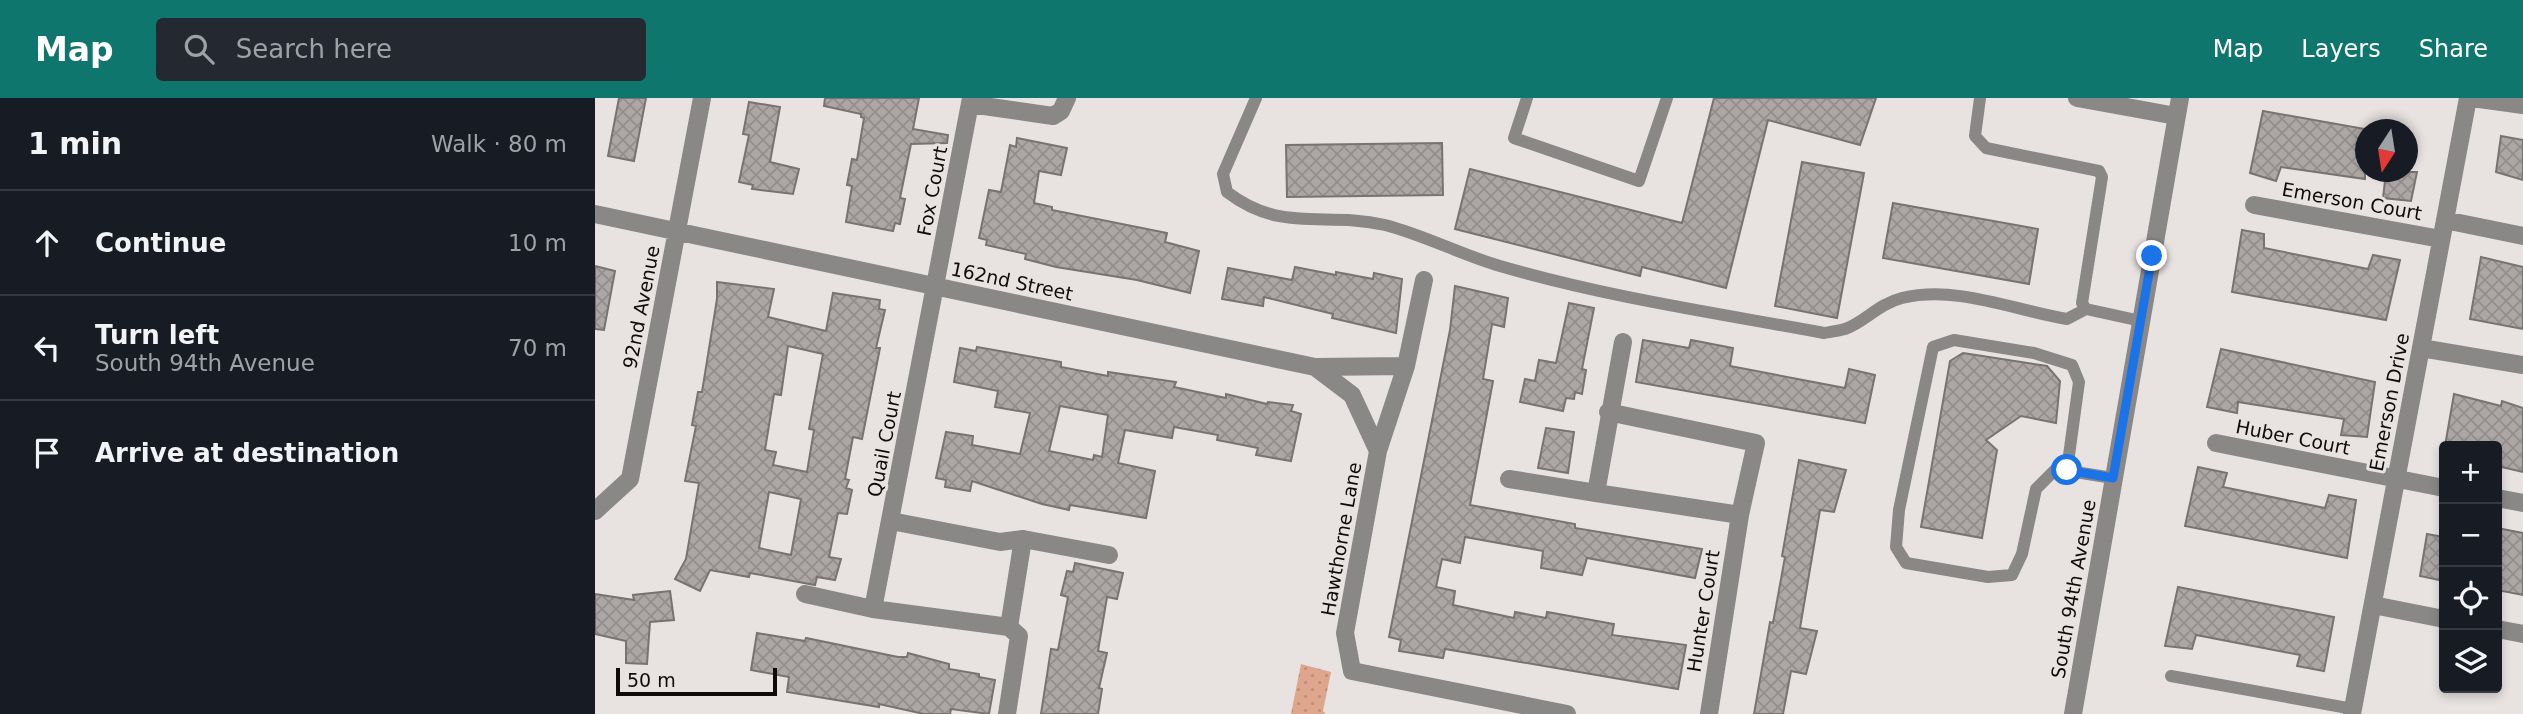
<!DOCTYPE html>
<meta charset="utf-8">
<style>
body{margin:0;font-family:"DejaVu Sans",sans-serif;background:#242831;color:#f1f3f6}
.controls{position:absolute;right:21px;bottom:21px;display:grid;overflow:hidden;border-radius:7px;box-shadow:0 4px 10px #0003}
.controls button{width:63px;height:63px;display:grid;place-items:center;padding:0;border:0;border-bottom:2px solid #363941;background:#171b24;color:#f1f3f6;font:35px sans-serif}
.compass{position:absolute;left:1760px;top:21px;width:63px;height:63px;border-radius:50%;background:#171b24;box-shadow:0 4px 10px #0003;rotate:192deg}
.scale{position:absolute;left:21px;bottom:18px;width:161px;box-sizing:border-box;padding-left:7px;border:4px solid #0d0b0b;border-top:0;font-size:19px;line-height:24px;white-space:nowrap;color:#0d0b0b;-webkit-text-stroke:5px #e8e3e0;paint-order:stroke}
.stop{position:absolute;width:21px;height:21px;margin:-16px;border:5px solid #1a73e8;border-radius:50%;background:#fff}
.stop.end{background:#1a73e8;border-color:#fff;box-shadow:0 2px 7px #0008}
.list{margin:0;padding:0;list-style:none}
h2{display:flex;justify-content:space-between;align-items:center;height:91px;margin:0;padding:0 28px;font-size:30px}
h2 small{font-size:23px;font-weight:400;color:#9ea1a6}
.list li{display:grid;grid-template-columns:46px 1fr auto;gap:21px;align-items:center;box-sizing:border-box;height:105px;padding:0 28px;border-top:2px solid #363941}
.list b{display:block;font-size:26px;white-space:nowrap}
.list p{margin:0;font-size:23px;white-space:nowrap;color:#9ea1a6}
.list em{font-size:23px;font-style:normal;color:#9ea1a6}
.icon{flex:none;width:38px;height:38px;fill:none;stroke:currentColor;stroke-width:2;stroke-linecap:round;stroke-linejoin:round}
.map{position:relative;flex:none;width:1928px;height:616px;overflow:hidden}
header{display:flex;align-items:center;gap:42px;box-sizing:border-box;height:98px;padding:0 35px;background:#0f766e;color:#fff}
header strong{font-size:33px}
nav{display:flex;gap:38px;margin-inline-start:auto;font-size:24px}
.search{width:490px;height:63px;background:#242831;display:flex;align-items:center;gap:18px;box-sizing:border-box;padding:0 24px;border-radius:7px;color:#9ea1a6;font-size:26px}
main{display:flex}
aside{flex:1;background:#171b24}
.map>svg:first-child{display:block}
.park{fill:url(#park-dots)}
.building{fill:url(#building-cross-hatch);stroke:#787371;stroke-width:2;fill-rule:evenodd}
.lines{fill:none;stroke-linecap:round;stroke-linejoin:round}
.service{stroke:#898886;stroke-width:12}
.minor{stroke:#898886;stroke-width:18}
.tertiary{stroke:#898886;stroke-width:18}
.route{stroke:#1a73e8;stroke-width:9}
.labels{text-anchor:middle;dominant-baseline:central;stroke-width:6;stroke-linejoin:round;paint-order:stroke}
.street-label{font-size:19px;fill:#0d0b0b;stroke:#e8e3e0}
</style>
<header>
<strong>Map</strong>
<div class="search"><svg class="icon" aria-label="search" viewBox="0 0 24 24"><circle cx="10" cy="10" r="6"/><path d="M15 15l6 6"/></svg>Search here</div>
<nav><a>Map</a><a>Layers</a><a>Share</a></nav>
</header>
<main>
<aside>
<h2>1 min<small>Walk · 80 m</small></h2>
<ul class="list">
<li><svg class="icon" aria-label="ahead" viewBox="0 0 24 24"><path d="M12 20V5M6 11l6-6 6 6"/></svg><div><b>Continue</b></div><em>10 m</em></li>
<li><svg class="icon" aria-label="left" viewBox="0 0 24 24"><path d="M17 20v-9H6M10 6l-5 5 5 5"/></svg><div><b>Turn left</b><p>South 94th Avenue</p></div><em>70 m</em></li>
<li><svg class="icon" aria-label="arrive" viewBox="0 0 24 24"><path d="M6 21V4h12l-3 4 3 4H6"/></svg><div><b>Arrive at destination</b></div></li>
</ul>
</aside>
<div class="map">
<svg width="1928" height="616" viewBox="0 0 1928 616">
<defs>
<pattern id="park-dots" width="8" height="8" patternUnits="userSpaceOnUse" patternTransform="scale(1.75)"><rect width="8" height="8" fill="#dfa68e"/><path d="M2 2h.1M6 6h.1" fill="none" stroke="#be8e79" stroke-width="1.8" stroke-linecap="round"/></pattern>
<pattern id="building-cross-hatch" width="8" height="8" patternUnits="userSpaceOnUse" patternTransform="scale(1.75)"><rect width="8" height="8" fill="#aca7a5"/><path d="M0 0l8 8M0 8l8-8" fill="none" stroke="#938e8d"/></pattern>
</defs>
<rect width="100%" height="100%" fill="#e8e3e0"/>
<path class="park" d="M706 566 736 574 728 613 731 616H696Z"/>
<path class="building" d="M24 0H51L39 63 13 58Z
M230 0H324L318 31 353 37 352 45 316 46 305 100 310 101 305 126 300 125 298 133 251 124 257 88 252 87 257 61 262 62 269 20 266 19V16L229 8Z
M1119 0H1281L1265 47 1173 22 1131 190 1047 169 1045 178 860 131 875 71 1087 125Z
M154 4 185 9 175 64 204 71 198 96 157 91 158 87 144 84 154 37 148 36Z
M1668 13 1770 31V81L1686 69 1681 83 1655 75Z
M1906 38 1928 42V82L1901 74Z
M422 40 472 50 466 77 444 73 439 105 457 109V112L572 135 570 144 604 153 595 195 542 182 461 169 430 161 431 156 391 147 392 142 384 140 394 92 406 94 415 47 421 49Z
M847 45 848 97 692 99 691 47Z
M1207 64 1269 75 1242 220 1180 208Z
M1791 74H1822L1816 103 1788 100Z
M1298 105 1443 131 1434 186 1288 160Z
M1647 132 1669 136V150L1773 171 1778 157 1805 162 1791 222 1637 194Z
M1886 159 1928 169V231L1875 221Z
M0 168 20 173 9 232 0 231Z
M700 169 741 177V174L778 181 779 175 807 181 801 235 737 220 738 216 669 199 668 208 627 201 633 170 697 182Z
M122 184 179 191 173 219 231 233 238 195 285 202 284 211 290 212 281 250H285L267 341 258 339 250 381 254 382 251 390 257 392 252 416 243 415 234 459 246 461 240 482 222 479 220 487 155 475 154 479 115 472 105 493 80 481 91 461 104 385 90 383 101 328 97 327 103 294H107L122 201ZM193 248 228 256 214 331 219 332 212 374 178 367 181 354 170 352 179 296 186 297ZM174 394 206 401 196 457 164 450Z
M860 188 913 200 909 229 897 226 888 281 898 283 875 407 980 426V430L1107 451 1100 480 992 460 987 477 946 470 948 453 870 439 865 465 847 461 841 489 860 493 858 507 919 520 920 514 951 520 952 514 1019 526 1017 537 1091 547 1083 591 850 551 848 560 804 553 806 542 794 539 855 232Z
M974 205 999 210 987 271 991 272 987 296 980 294 979 301 971 300 968 313 925 304 930 281 940 283 944 262 961 265Z
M1048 242 1094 250 1096 242 1138 250 1135 268 1250 290 1254 271 1280 277 1270 325 1041 284Z
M382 249 466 264V269L513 278V274L581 284 579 289 631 300V296L672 306 673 304 698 307 696 313 706 316 696 363 661 357 663 350 622 342 623 337 579 329 577 340 530 332 523 365 560 373 551 420 475 407 474 412 447 406 377 383 375 393 350 389 351 382 341 380 351 334 378 338 377 347 425 356 435 315 400 309 403 293 359 284 365 250 381 253ZM465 308 513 317 507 359 499 357 498 362 454 353Z
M1626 251 1780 284 1772 339 1746 337 1749 321 1643 304 1642 315 1612 309Z
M1368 255 1452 268 1465 283 1461 325 1426 318 1391 342 1402 352 1387 440 1326 429 1355 263Z
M1859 296 1906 308 1907 303 1928 310V374L1902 368V348H1850Z
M951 330 979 334 973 375 943 370Z
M1204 362 1251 372 1239 414 1225 412 1205 530 1222 533 1211 576 1196 573 1188 616H1159L1175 524 1178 525 1190 459 1187 458Z
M1603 369 1632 375 1628 389 1730 410 1734 397 1761 402 1752 460 1590 428Z
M1902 430 1928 435V497L1902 492Z
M1832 436 1849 439V483L1825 478Z
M480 465 528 475 522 501 512 499 503 553 512 555 504 590 507 591 503 616H446L456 551 463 552 473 499 466 497 472 473 478 474Z
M1583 489 1739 519 1729 573 1702 568 1705 557 1601 537 1597 551 1570 548Z
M75 493 79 522 55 524 52 566 31 565V543L0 536V496L39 502 38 497Z
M162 535 210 543 211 540 303 559H312L313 555 354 566V571L384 576V579L400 582 394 616 356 611 355 616H329L284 606V609L192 594 194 579 156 572Z"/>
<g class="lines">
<path class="service" d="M661 0 628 76 632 94C687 136 729 113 790 127 829 137 867 157 905 168 1011 199 1121 215 1229 235 1235 234 1243 233 1250 231 1270 224 1283 206 1307 200 1362 187 1418 212 1472 221L1491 211
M932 0 919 40 1044 83 1072 0
M1385 0 1380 38 1391 50 1504 73 1507 79 1487 205 1491 211 1546 223
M1472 372 1484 284 1477 267 1439 255 1359 242 1338 249 1304 412 1301 449 1311 465 1393 479 1417 477 1427 456 1441 391 1461 371 1518 380
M1576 578 1758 611"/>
<path class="minor" d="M1482 0 1581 18
M1877 0 1928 7
M375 6 458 18 466 13 472 0
M1659 107 1846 141
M0 116 720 269 757 297 783 353
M1850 122 1928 138
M829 182 811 268 783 353 750 535 757 573 972 616
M1028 244 1001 395 1145 417
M1826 250 1928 267
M720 269 811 268
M1013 314 1161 345 1145 417 1114 616
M1621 345 1849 390
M914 381 1001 395
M1902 400 1928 405
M0 413 35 381 107 0
M296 423 405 444 428 441 514 457
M210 496 278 511 414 529 424 538 412 616
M1778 507 1849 521
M278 511 376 0
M414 529 428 441
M1902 531 1928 536
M1757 616 1873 0"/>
<path class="tertiary" d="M1478 616 1585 0"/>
</g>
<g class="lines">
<path class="route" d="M1472 372 1518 380 1557 158"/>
</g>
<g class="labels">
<g class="street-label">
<text transform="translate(337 93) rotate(-79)">Fox Court</text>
<text transform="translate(1757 103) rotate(10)">Emerson Court</text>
<text transform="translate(417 183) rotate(12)">162nd Street</text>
<text transform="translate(46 209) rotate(-79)">92nd Avenue</text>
<text transform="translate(1794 304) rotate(-79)">Emerson Drive</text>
<text transform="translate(1698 339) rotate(11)">Huber Court</text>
<text transform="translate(289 346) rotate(-79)">Quail Court</text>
<text transform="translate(746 441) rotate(-80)">Hawthorne Lane</text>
<text transform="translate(1478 491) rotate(-80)">South 94th Avenue</text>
<text transform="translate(1108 513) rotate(-81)">Hunter Court</text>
</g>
</g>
</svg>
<div class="controls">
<button>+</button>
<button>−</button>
<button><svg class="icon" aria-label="locate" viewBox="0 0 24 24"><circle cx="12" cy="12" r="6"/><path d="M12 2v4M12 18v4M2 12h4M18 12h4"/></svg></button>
<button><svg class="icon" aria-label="layers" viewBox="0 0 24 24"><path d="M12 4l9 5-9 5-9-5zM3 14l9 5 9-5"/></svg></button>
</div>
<svg class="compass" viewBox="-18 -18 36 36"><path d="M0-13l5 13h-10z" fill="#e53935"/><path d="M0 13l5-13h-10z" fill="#9ea1a6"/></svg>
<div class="scale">50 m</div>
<div class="stop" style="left:1472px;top:372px"></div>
<div class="stop end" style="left:1557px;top:158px"></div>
</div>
</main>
